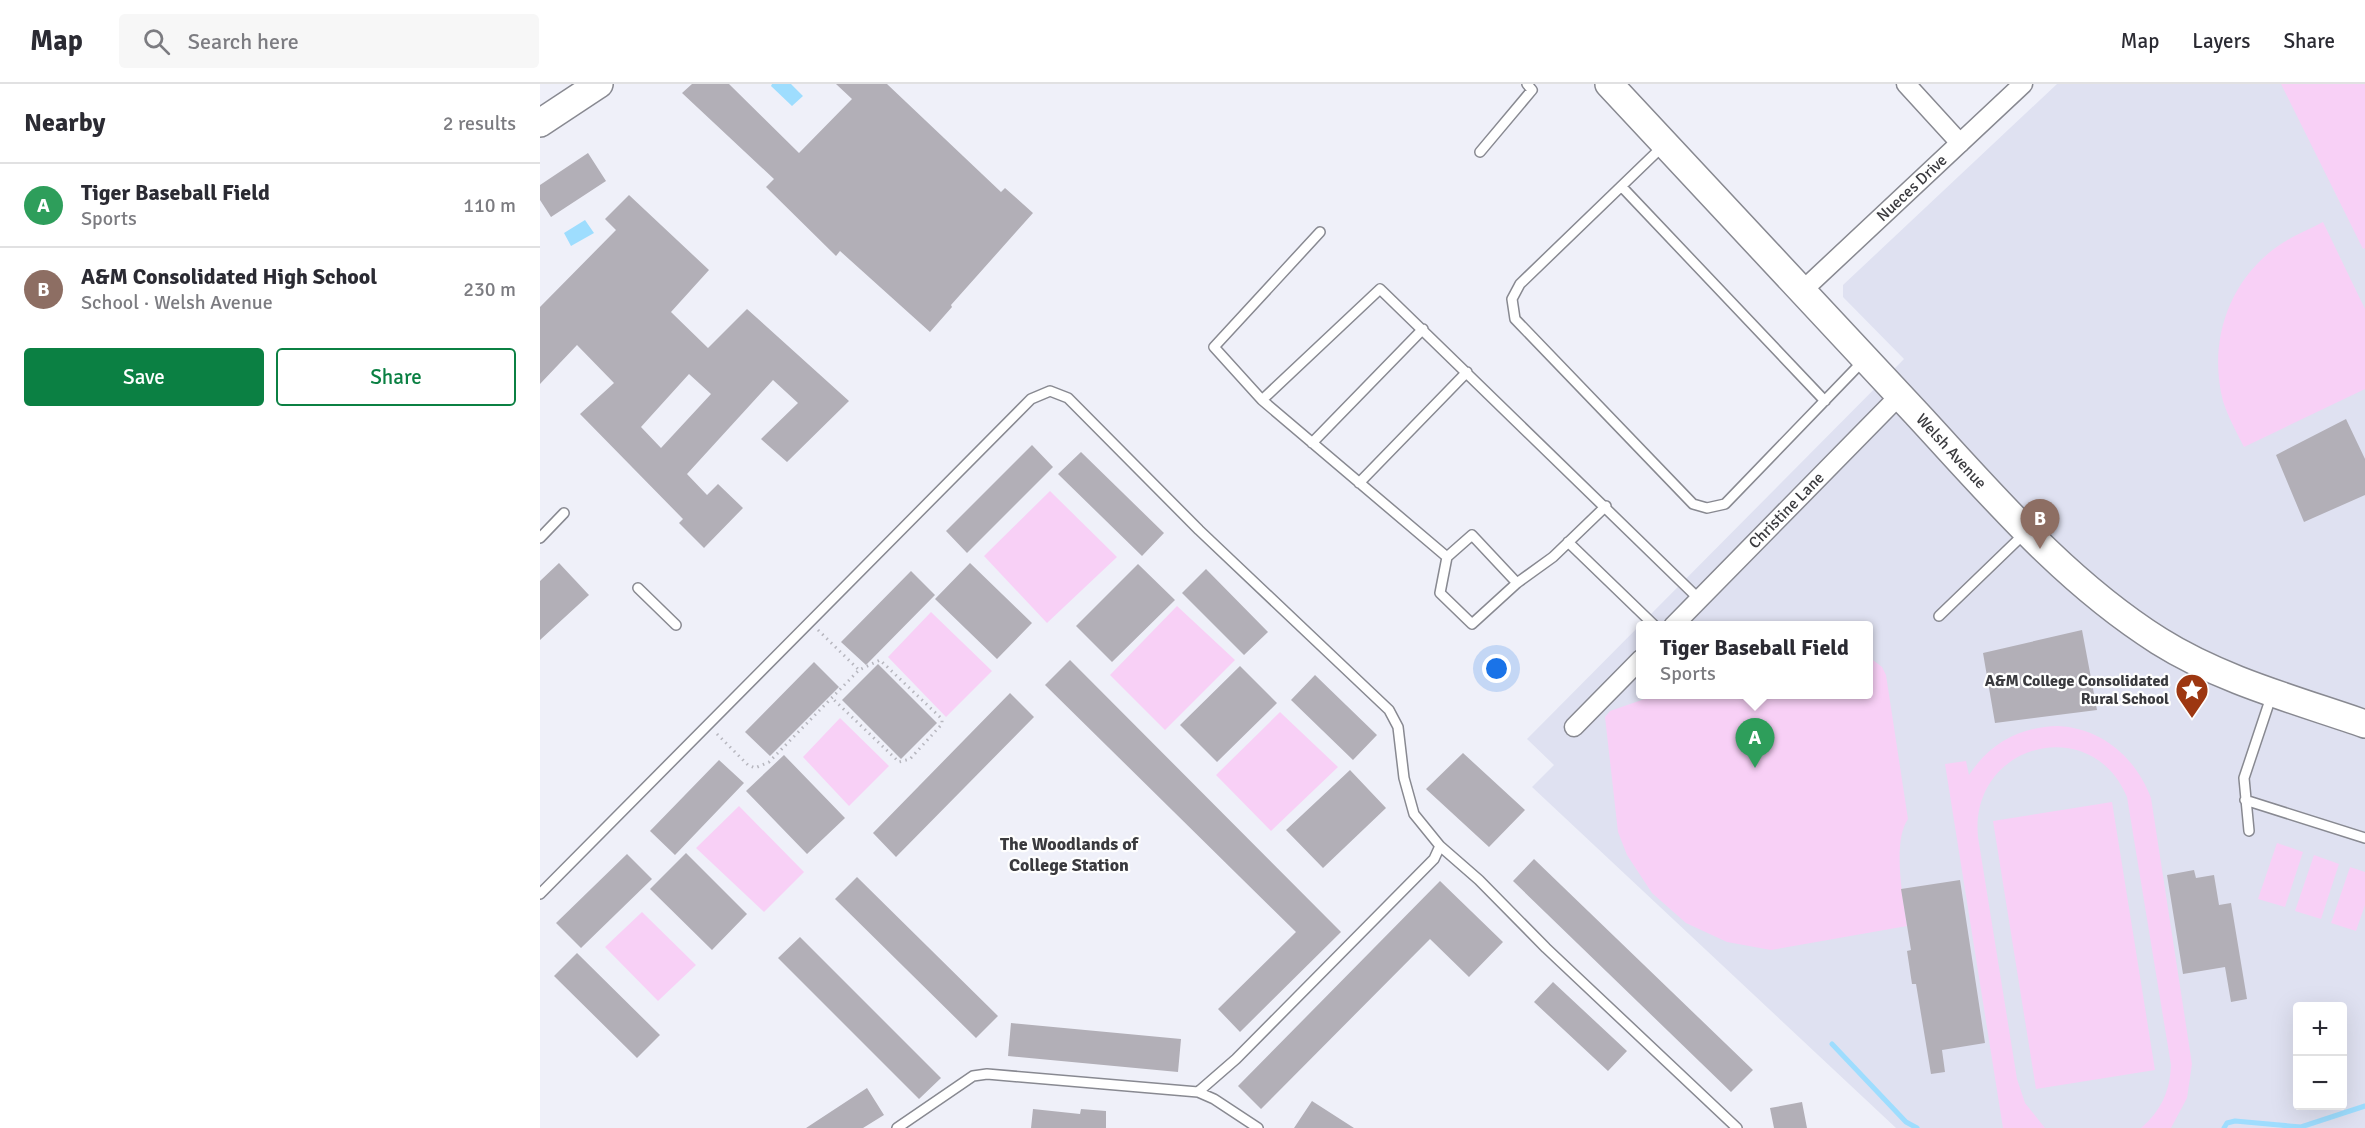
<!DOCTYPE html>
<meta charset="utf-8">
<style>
body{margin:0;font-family:Signika,sans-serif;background:#f7f7f7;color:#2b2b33}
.controls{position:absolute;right:18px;bottom:18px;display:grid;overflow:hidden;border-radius:6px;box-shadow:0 6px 24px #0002}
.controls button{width:54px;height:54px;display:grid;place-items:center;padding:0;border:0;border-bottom:2px solid #e1e1e2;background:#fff;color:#2b2b33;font:30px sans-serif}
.you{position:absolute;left:957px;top:585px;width:21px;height:21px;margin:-15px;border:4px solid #fff;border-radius:50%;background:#1a73e8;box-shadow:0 0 0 9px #1a73e833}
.badge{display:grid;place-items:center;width:39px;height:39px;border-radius:50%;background:#0b8043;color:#fff;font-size:20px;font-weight:700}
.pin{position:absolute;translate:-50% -50px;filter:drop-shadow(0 2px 3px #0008)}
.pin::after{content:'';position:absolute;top:32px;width:21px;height:18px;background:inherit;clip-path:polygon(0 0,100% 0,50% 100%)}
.popup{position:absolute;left:1096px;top:537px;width:237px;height:78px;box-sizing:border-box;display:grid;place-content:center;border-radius:6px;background:#fff;filter:drop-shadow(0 2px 4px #0005);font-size:20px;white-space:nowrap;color:#7c7c81}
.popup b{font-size:22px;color:#2b2b33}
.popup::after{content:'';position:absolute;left:50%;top:100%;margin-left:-12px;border:12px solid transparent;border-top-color:#fff}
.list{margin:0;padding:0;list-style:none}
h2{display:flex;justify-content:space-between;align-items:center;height:78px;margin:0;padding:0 24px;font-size:26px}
h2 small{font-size:20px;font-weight:400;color:#7c7c81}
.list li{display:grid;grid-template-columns:39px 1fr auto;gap:18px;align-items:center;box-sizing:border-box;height:84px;padding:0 24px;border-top:2px solid #e1e1e2}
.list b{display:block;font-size:22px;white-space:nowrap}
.list p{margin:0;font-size:20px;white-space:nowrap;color:#7c7c81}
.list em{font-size:20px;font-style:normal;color:#7c7c81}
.actions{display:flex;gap:12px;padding:18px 24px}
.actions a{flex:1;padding:14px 0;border:2px solid #0b8043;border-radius:6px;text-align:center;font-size:21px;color:#0b8043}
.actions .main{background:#0b8043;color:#fff}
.icon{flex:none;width:33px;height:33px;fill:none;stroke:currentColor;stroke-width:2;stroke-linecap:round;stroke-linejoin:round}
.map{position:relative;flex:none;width:1825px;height:1044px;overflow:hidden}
header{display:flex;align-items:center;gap:36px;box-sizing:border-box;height:84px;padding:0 30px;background:#fff;border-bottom:2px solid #e1e1e2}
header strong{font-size:28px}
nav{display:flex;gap:33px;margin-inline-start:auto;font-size:21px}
.search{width:420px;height:54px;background:#f7f7f7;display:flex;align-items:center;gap:15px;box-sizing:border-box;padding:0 21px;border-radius:6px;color:#7c7c81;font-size:22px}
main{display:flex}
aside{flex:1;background:#fff}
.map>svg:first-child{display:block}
.built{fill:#dfe1f1;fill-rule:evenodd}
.green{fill:#f8d0f6}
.water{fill:#9eddfe}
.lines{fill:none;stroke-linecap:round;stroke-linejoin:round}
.stream{stroke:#9eddfe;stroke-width:5}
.building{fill:#b2afb7;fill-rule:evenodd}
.lane-casing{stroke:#888991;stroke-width:12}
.street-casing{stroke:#888991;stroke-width:21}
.secondary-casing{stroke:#888991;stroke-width:30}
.path{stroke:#b6b6be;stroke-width:3;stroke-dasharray:1.5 4.5;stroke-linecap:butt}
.lane{stroke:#fff;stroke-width:9}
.street{stroke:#fff;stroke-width:18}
.secondary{stroke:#fff;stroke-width:27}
.labels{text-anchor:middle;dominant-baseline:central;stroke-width:4.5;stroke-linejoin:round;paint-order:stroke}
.street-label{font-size:16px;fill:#3a3a3e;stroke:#fefefe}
.poi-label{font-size:16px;font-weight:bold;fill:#3a3a3e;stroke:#fefefe;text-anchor:end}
.neighbourhood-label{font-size:18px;font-weight:bold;fill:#3a3a3e;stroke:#fefefe}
</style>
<header>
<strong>Map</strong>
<div class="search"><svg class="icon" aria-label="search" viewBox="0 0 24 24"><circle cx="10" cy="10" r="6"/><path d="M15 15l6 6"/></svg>Search here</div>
<nav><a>Map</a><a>Layers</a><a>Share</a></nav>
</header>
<main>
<aside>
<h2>Nearby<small>2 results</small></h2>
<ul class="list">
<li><span class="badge" style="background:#2e9e5b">A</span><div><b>Tiger Baseball Field</b><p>Sports</p></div><em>110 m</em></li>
<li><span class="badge" style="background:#8d6e63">B</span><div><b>A&amp;M Consolidated High School</b><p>School · Welsh Avenue</p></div><em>230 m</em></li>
</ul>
<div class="actions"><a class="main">Save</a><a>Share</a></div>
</aside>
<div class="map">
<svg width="1825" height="1044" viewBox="0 0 1825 1044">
<rect width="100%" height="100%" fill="#eff0f9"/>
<path class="built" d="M1517 0H1825V1044H1356L992 703 1014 681 987 655 1364 275 1303 213V201ZM1101 542H1329V610H1101ZM1758 922H1802V1022H1758Z"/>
<path class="green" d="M1741 0H1825V164L1823 165Z
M1783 138 1825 225V305L1704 363C1697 349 1688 333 1683 317 1668 259 1688 197 1738 162 1752 152 1768 146 1783 138Z
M510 407 577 473 507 539 444 472Z
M637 522 695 576 625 646 570 591Z
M391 528 452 587 406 633 348 573Z
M1329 573 1342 583 1346 591 1368 735C1352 758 1363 815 1367 842L1231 866 1187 858 1146 839 1112 809 1087 771 1078 748 1065 633 1070 627 1116 611 1329 610Z
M740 628 798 683 731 747 676 691Z
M300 634 349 682 309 722 263 673Z
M1518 642C1562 644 1596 674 1611 714L1652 980 1647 1014 1631 1044H1601C1621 1027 1630 1007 1631 981L1587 713C1551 627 1429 660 1438 753L1477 995 1485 1019 1505 1044H1463L1405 680 1426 677 1429 691C1450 659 1480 643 1518 642Z
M1572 718 1615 986 1496 1005 1453 737Z
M199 722 264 788 224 828 156 764Z
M1737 759 1763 768 1745 823 1718 815Z
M1774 771 1799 780 1781 835 1755 827Z
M1810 783 1825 788V821L1816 847 1791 839Z
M102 828 156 881 118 917 65 863Z"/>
<path class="water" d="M232 0H251L263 12 252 22 231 2Z
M45 136 54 149 31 162 24 149Z"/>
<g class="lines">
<path class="stream" d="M1292 960 1366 1038 1377 1044
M1684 1044 1687 1039 1695 1037 1761 1043 1825 1022"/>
</g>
<path class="building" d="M152 0H189L259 69 312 15 296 0H347L461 108 465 104 493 129 411 221 412 223 390 248 300 167 296 172 226 103 234 95 142 9Z
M48 69 66 97 11 133 0 116V101Z
M89 111 169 186 131 228 168 264 207 225 309 317 247 378 221 355 258 319 233 296 147 390 167 411 178 400 203 424 164 464 139 439 143 435 40 330 74 299 37 261 0 300V223L76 146 65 135ZM149 290 171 310 121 364 101 343Z
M1806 335 1825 375V411L1764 438 1736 371Z
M492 361 513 383 427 469 406 447Z
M541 368 624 449 602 472 518 390Z
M19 479 49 511 0 556V497Z
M430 479 492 539 457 575 395 515Z
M598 480 635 516 572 578 536 542Z
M666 485 728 548 704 571 642 509Z
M371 487 395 511 326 581 301 558Z
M1542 546 1557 626 1455 639 1443 569Z
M530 576 801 848 700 948 678 925 756 848 505 601Z
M274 578 299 603 230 672 205 648Z
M338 580 397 639 361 675 302 616Z
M700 582 737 619 677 678 640 641Z
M775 591 837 651 813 676 751 616Z
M470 609 494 633 356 773 333 749Z
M923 669 985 726 949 763 886 705Z
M244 671 305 734 267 770 206 707Z
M179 676 204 699 135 771 110 747Z
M810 686 846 724 783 784 746 746Z
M146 769 207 830 172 866 110 805Z
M87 770 112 795 41 864 16 839Z
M994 775 1213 986 1191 1008 973 797Z
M1654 786 1656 794 1674 791 1679 821 1691 819 1707 915 1691 918 1685 883 1643 890 1627 791Z
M317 793 458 932 436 954 295 815Z
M1420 796 1445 959 1402 966 1405 988 1391 990 1376 900H1372L1367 867 1371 866 1361 805Z
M900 797 963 858 929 893 890 855 721 1025 698 1002Z
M260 853 401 994 379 1015 238 874Z
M37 869 120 951 97 974 14 892Z
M1013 898 1087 967 1068 987 994 918Z
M471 939 641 955 638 988 468 972Z
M327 1004 344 1031 323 1044H266Z
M772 1017 814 1044H754Z
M1262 1018 1267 1044H1234L1230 1024Z
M493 1025 540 1030 541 1025 566 1027V1044H491Z"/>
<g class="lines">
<defs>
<path id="lane" d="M1123 62 980 200 972 215 975 235 1153 420 1167 424 1185 420 1323 277
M940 68 992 6 987 0
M1082 103 1285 317
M722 316 674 263 780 148
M772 359 883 245
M819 399 927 288
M1066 422 1013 473 977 499 932 451 907 473 722 316 840 205 1159 515
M0 454 24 429
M1028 458 1115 542
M907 473 900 509 932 540 977 499
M98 504 136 541
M1399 532 1485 449
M1705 716 1825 754
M1709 747 1704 694 1732 610
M0 810 491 315 510 307 528 314 659 446 849 626 858 643 864 694 874 730 900 762 939 796 1006 864 1197 1044
M658 1008 696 975 894 775 900 762
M357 1044 433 992 447 990 658 1008 674 1015 718 1044"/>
<g id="street">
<path d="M1366 0 1420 59"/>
<path id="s1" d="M1261 208 1483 0"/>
<path id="s2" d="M1133 542 1359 312"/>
<path d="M1034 643 1101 575"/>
</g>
<g id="secondary">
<path id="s3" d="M1069 0C1171 110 1273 220 1376 329 1451 410 1524 497 1619 557 1681 596 1756 616 1825 640"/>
<path d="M0 39 59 0"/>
</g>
</defs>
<use href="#lane" class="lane-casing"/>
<use href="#street" class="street-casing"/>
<use href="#secondary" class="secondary-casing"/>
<path class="path" d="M278 546 319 586
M177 650 208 681 215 684 229 678 319 586 340 576 402 635V640L370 675 359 678 292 614"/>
<use href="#lane" class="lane"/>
<use href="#street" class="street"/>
<use href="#secondary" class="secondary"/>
</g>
<defs>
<symbol id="sight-pin" viewBox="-11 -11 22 30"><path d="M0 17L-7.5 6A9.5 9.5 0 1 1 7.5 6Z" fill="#9d3711" stroke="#fefefe"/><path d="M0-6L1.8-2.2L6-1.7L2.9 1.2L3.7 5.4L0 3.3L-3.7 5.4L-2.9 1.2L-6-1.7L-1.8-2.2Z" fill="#fff"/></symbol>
</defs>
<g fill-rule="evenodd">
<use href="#sight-pin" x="1633" y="587" width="38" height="52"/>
</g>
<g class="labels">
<g class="street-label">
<text stroke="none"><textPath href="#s1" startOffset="152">Nueces Drive</textPath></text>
<text stroke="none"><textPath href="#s3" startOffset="502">Welsh Avenue</textPath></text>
<text stroke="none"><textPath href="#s2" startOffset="162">Christine Lane</textPath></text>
</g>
<g class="poi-label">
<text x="1629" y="597">A&amp;M College Consolidated<tspan x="1629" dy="18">Rural School</tspan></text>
</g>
<g class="neighbourhood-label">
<text x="529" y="760">The Woodlands of<tspan x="529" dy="21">College Station</tspan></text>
</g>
</g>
</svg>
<div class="controls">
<button>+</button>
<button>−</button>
</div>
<div class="you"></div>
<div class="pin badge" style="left:1215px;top:684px;background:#2e9e5b">A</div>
<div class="popup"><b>Tiger Baseball Field</b>Sports</div>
<div class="pin badge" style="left:1500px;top:465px;background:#8d6e63">B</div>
</div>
</main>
